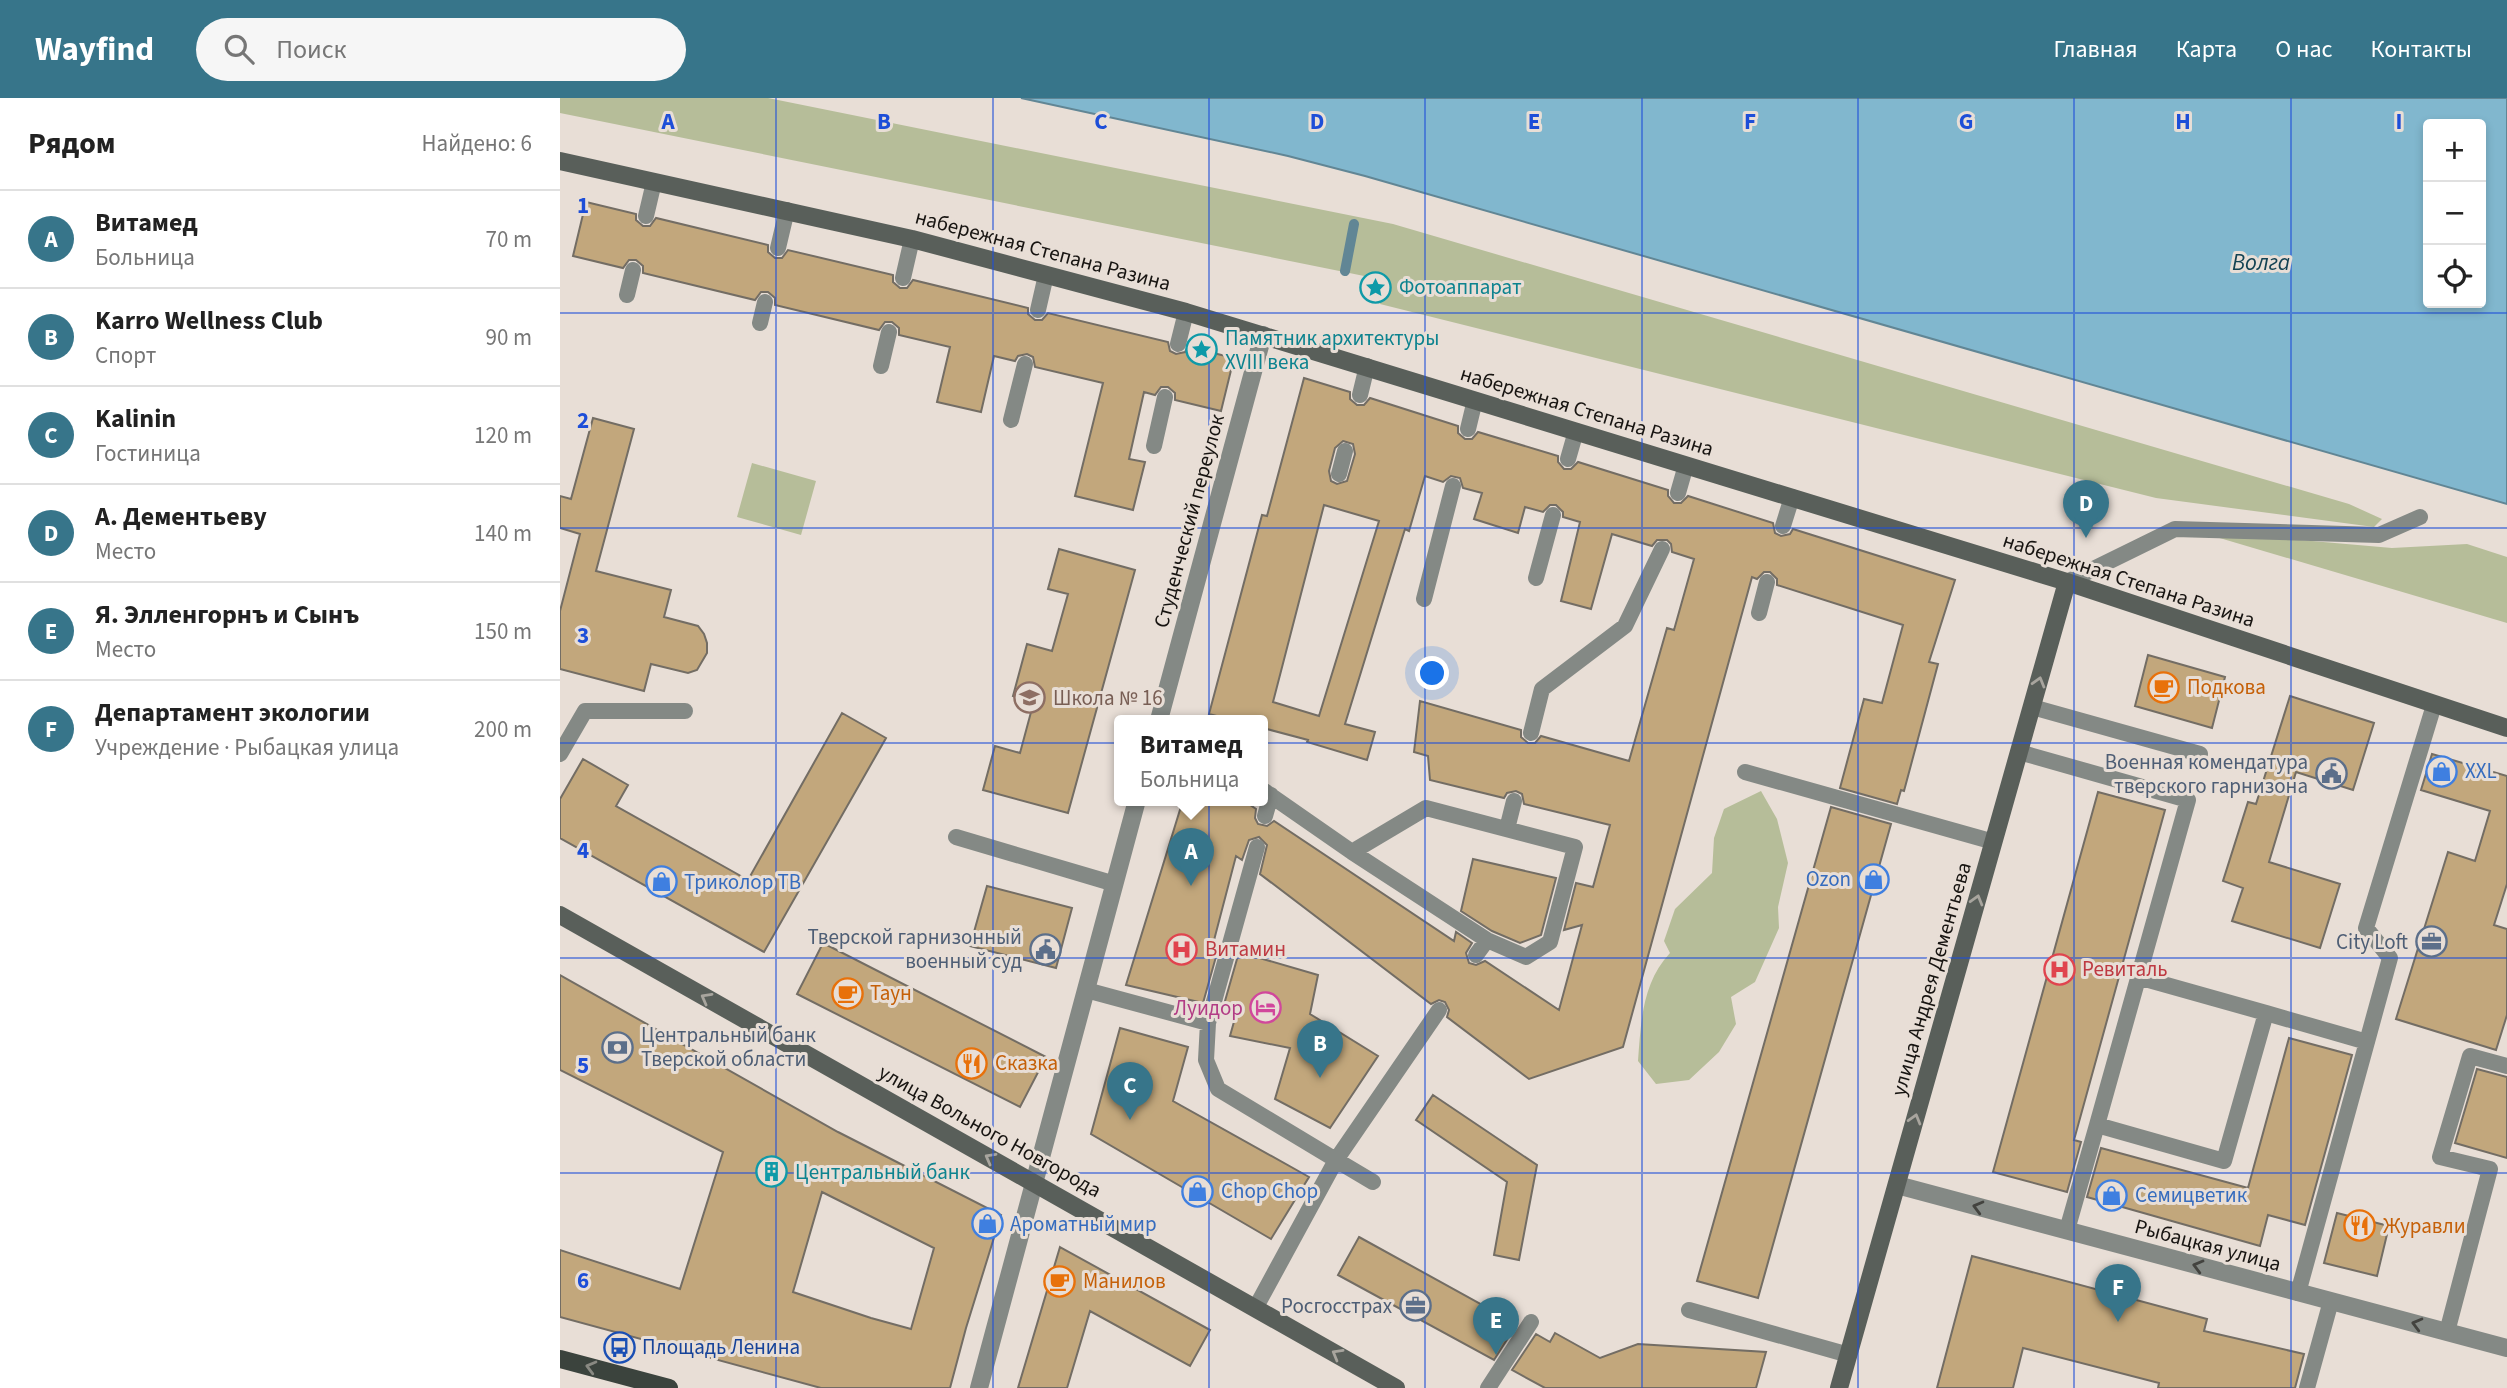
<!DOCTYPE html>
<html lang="ru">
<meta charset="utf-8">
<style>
body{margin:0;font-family:"Source Sans 3",sans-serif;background:#f6f6f6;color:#222}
.controls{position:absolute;right:21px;top:21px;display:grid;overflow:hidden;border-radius:7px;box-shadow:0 4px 10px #0003}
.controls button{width:63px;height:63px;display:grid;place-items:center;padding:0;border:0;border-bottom:2px solid #e0e0e0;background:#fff;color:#222;font:35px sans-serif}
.you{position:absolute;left:873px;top:576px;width:24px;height:24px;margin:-18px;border:5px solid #fff;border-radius:50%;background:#1a73e8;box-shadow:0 0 0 10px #1a73e833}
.badge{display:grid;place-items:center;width:46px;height:46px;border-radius:50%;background:#37758a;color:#fff;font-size:23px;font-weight:700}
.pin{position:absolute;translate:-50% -58px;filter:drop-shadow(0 2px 4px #0008)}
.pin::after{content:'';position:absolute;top:37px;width:24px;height:21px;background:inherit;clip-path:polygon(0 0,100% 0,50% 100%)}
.popup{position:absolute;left:554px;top:617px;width:154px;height:91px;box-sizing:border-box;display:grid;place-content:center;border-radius:7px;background:#fff;filter:drop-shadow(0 2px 5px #0005);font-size:23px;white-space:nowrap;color:#767676}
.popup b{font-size:26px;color:#222}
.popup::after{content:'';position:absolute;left:50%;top:100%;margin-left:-14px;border:14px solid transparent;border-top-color:#fff}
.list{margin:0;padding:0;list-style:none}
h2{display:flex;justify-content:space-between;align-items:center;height:91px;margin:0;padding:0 28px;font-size:30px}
h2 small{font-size:23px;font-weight:400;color:#767676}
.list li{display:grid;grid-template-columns:46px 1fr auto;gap:21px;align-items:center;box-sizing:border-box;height:98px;padding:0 28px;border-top:2px solid #e0e0e0}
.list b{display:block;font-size:26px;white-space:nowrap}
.list p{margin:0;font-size:23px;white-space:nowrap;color:#767676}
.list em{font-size:23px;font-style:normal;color:#767676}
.icon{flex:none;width:38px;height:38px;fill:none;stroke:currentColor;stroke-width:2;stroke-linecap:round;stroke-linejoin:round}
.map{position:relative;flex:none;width:1947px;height:1290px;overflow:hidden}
header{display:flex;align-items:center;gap:42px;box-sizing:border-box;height:98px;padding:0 35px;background:#37758a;color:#fff}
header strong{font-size:33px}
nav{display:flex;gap:38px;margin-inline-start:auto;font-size:24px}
.search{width:490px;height:63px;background:#f6f6f6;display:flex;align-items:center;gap:18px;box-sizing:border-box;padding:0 24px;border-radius:38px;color:#767676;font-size:26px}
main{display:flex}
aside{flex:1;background:#fff}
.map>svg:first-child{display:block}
.green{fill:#b6bd99}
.water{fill:#81b7ce;stroke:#618695;stroke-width:2;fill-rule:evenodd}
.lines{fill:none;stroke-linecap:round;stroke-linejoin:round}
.stream{stroke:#618695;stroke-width:10}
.building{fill:#c2a77c;stroke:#736d64;stroke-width:2;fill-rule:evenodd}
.lane{stroke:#848985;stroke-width:16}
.street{stroke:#848985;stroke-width:18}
.secondary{stroke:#595f5a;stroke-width:18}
.primary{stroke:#3b433d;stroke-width:18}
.oneway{stroke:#a8a59e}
.oneway2{stroke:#43433f}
.oneway3{stroke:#898982}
.grid{fill:none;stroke:#1d4ed8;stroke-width:2;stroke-opacity:0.55}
.labels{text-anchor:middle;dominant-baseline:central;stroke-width:6;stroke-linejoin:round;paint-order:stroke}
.street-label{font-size:21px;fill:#171411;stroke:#e8ded6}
.culture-label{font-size:21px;fill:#0d838f;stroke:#e8ded6;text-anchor:start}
.food-label{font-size:21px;fill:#c56008;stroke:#e8ded6;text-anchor:start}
.education-label{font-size:21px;fill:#785e54;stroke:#e8ded6;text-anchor:start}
.service-label{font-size:21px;fill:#4e5e75;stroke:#e8ded6;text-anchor:end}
.shop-label{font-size:21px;fill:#366cbe;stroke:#e8ded6;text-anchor:start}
.health-label{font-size:21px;fill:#be3a42;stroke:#e8ded6;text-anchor:start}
.hotel-label{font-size:21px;fill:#b23c85;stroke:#e8ded6;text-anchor:end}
.transit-label{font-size:21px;fill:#164399;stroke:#e8ded6;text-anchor:start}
.water-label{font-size:23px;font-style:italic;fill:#134253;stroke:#e8ded6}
.grid-label{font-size:23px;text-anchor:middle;font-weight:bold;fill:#1d4ed8;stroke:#e8ded6;stroke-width:6;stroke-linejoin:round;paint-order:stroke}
</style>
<header>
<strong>Wayfind</strong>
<div class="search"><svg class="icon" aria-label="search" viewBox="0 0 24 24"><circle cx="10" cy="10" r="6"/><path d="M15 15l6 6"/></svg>Поиск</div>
<nav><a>Главная</a><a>Карта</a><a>О нас</a><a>Контакты</a></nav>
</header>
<main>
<aside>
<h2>Рядом<small>Найдено: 6</small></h2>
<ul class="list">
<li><span class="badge">A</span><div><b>Витамед</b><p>Больница</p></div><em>70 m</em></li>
<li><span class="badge">B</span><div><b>Karro Wellness Club</b><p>Спорт</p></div><em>90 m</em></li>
<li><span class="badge">C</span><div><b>Kalinin</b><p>Гостиница</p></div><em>120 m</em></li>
<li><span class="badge">D</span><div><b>А. Дементьеву</b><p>Место</p></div><em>140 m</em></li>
<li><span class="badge">E</span><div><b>Я. Элленгорнъ и Сынъ</b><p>Место</p></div><em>150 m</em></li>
<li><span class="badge">F</span><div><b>Департамент экологии</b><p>Учреждение · Рыбацкая улица</p></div><em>200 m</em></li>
</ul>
</aside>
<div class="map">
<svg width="1947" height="1290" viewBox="0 0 1947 1290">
<rect width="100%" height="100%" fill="#e8ded6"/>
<path class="green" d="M0 0H208L833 126 1789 406 1822 421 1814 429 1596 400 820 206 824 182 0 15Z
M192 365 256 383 241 437 177 419Z
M1636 433 1832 450 1907 446 1947 459V525Z
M1201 693 1217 721 1228 765 1218 809 1219 830 1195 884 1171 899 1176 926 1159 954 1129 982 1096 986 1078 963C1081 924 1082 885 1110 855L1104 843 1115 811 1152 775 1154 740 1164 711Z"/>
<path class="water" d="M461 0H1947V406L805 78 728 58ZM1868 26H1921V205H1868Z"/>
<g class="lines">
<path class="stream" d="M785 173 794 126"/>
</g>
<path class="building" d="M26 104 76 116V122L83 128H90L96 120 208 147V154L215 160H222L228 152 333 177V184L340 190H347L353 182 468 210V216L475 222H482L488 215 608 244 610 253 616 256 625 254 628 249 674 260 661 313 615 302V295L608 289H601L595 297 584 294 569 361 585 364 573 412 515 398 543 285 475 269 473 259 467 256 458 258 455 263 434 258 421 314 377 304 390 249 339 237V230L332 224H325L319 232 215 207V200L208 194H201L195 202 83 175V168L76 162H69L63 170 13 158Z
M744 280 790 294V301L797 307H804L810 300 898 328V335L905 341H912L918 334 998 358V364L1004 371H1011L1018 364 1108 392V398L1114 405H1121L1128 398 1213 425 1215 435 1221 438 1230 436 1233 431 1395 482 1369 564 1378 566 1344 693 1341 692 1337 706 1280 690 1304 601 1322 605 1343 527 1217 487V481L1210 474H1204L1197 481 1192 479 1063 949 969 981 887 919 889 912 885 904 879 902 871 906 700 776 707 747 699 739 689 742 682 762 676 758 653 846 659 848 643 905 566 887 623 702H683L696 711 695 720 698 726 707 728 714 723 894 843 896 834 912 845 906 855 909 865 916 867 925 863 999 912 1022 827 1004 832 1016 785 1033 789 1050 727 964 706 962 696 956 693 947 695 944 700 870 682 868 658 854 654 860 603 961 632V639L968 645H975L981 638 1069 663 1107 530 1114 532 1134 461 1112 454 1111 446 1107 442H1097L1092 448 1052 436 1031 511 1001 503 1020 424 1003 419V414L996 407H990L983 414 965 409 958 435 914 421 922 395 903 390 900 380 891 378 883 384 865 378 849 433 845 431 785 626 815 634 807 662 747 644 748 642 703 630V622H672L649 616 702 417 707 418ZM783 343 793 346 795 356 787 383 777 386 771 383 769 373 775 350ZM764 407 819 423 759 618 713 604Z
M33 320 74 331 36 473 111 492 104 519 138 528 144 536 147 545V555L137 572 128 575 91 566 84 593 0 571V513L20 436 0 430V398L11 401Z
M499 451 575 472 508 715 423 692 435 648 460 655 474 603 453 598 467 546 492 553 508 496 488 491Z
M1588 557 1665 579 1652 630 1575 608Z
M1730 598 1814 625 1793 692 1736 674 1709 764 1780 786 1760 850 1672 823 1683 790 1663 783 1688 704 1696 706Z
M282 615 326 640 204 854 0 740V701L23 661 68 687 56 708 188 782Z
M1872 656 1947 678V786L1934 827 1947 831V917L1936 952 1836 921 1888 754 1915 763 1930 713 1861 692Z
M1538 694 1605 712 1514 1042 1521 1044 1507 1094 1433 1074Z
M1271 709 1331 726 1198 1200 1137 1183Z
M913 761 996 780 981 837 960 845 932 833 901 813Z
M427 788 512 810 496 870 410 848Z
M263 845 486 959 460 1009 237 896Z
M679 854 758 877 750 916 818 958 770 1030 715 1001 730 950 670 938 677 913 663 910Z
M0 877 278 1034 441 1117 406 1230 390 1290H261L0 1219V1152L120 1191 163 1054 0 972ZM262 1094 374 1150 351 1231 311 1220 233 1194Z
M560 930 628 949 613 1003 749 1079 711 1141 531 1036Z
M1729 940 1792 957 1745 1127 1708 1117 1700 1148 1527 1099 1541 1050 1688 1090Z
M1917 971 1947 979V1060L1895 1045Z
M873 997 977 1067 959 1162 934 1157 947 1084 856 1022Z
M1777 1115 1829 1128 1817 1178 1764 1165Z
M799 1139 957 1226 934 1262 778 1177Z
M500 1149 650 1232 630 1268 530 1213 507 1290H458Z
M1412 1158 1647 1221 1644 1233 1744 1256 1735 1290H1598L1599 1285 1463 1250 1453 1290H1377Z
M995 1235 1040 1260 1078 1246 1206 1254 1196 1290H985L952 1272 976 1236 990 1244Z"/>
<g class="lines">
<path class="lane" d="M86 118 94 84
M218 150 227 112
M343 180 352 141
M67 197 73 172
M478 212 486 177
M200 225 205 204
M618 246 626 214
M321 268 329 234
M800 297 807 268
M451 322 465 266
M908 331 915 302
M594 348 605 299
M1008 361 1016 333
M779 376 785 353
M1118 395 1126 367
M1223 428 1232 399
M976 480 993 417
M1507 484 1615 431 1819 437 1860 419
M864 501 893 388
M1199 515 1207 484
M1472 609 1640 656
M971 635 982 591 1065 528 1102 451
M1459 654 1628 702 1537 1027
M0 656 25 613H125
M1185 674 1434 744
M703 692 792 754
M705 718 711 697
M947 731 954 703
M396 739 555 786
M916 857 927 842 966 859 990 844 1015 749 866 710 792 754 927 842
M1578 879 1706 915
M526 892 648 925 646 962 658 991 776 1062 696 1209
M648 925 697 749
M813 1084 776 1062 879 912
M1507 1132 1537 1027 1664 1063 1706 915 1807 944
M1738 1195 1830 860 1806 830 1874 607
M1129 1212 1289 1257
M1887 1234 1930 1071 1880 1059 1910 958 1947 968
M928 1290 971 1224
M1747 1290 1771 1203"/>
<path class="street" d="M599 622 703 237
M1337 1087 1947 1250
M419 1290 577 702"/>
<path class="secondary" d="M0 63 352 141 626 214 1507 484 1947 630
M0 817 836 1290
M1279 1290 1507 484"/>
<path class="primary" d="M0 1261 109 1290"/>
</g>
<defs><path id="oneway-chevron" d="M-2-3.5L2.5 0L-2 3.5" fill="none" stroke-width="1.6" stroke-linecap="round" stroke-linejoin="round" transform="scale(1.75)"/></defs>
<g class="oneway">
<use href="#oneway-chevron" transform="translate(1479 584) rotate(-74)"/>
<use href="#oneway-chevron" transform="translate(1417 802) rotate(-74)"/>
<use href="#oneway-chevron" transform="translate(146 900) rotate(-151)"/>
<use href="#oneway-chevron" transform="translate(1355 1021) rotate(-74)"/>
<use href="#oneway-chevron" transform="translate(430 1060) rotate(-151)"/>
<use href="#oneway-chevron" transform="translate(777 1256) rotate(-150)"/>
</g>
<g class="oneway2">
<use href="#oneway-chevron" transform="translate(1418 1109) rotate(-165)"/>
<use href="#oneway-chevron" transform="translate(1638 1168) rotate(-165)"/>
<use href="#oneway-chevron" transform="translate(1857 1226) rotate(-165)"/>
</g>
<use class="oneway3" href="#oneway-chevron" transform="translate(31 1269) rotate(-165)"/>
<path class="grid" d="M216 0V1290M433 0V1290M649 0V1290M865 0V1290M1082 0V1290M1298 0V1290M1514 0V1290M1731 0V1290M0 215H1947M0 430H1947M0 645H1947M0 860H1947M0 1075H1947"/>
<defs>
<symbol id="sight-ring" viewBox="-11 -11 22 22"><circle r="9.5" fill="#e8ded6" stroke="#0f9aa8" stroke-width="1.5"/><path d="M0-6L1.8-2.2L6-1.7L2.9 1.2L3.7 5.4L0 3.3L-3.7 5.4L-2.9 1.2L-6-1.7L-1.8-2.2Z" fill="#0f9aa8"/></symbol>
<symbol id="cafe-ring" viewBox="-11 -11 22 22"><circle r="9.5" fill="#e8ded6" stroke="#e8710a" stroke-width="1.5"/><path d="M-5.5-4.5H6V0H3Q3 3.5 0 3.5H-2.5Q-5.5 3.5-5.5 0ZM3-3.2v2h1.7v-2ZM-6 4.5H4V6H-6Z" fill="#e8710a"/></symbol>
<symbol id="school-ring" viewBox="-11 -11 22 22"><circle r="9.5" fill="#e8ded6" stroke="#8d6e63" stroke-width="1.5"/><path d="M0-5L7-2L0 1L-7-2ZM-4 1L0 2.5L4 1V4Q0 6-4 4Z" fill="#8d6e63"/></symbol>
<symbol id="shop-ring" viewBox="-11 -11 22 22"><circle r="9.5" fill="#e8ded6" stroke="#3f7fe0" stroke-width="1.5"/><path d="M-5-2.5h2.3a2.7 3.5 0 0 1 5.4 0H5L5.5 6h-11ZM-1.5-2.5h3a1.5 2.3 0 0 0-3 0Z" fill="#3f7fe0"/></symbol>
<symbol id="civic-ring" viewBox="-11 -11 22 22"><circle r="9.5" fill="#e8ded6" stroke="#5c6f8a" stroke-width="1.5"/><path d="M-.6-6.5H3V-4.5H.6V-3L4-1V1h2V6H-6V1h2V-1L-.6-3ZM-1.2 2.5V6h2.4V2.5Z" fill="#5c6f8a"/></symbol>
<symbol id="office-ring" viewBox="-11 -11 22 22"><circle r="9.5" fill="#e8ded6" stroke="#5c6f8a" stroke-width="1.5"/><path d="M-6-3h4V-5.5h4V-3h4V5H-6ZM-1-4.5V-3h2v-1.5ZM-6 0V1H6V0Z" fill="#5c6f8a"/></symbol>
<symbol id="hospital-ring" viewBox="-11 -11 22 22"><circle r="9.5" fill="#e8ded6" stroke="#e0444e" stroke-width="1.5"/><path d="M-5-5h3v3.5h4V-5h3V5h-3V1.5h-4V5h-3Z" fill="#e0444e"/></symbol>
<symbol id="hotel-ring" viewBox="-11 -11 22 22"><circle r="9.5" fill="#e8ded6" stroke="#d1479c" stroke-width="1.5"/><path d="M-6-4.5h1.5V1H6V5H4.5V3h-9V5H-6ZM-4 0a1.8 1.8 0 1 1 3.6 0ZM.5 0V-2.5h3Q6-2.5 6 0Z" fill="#d1479c"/></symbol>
<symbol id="bank-ring" viewBox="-11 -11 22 22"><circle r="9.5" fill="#e8ded6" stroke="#5c6f8a" stroke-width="1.5"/><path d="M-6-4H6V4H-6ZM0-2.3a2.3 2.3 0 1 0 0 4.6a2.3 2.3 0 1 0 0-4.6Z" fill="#5c6f8a"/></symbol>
<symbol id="restaurant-ring" viewBox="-11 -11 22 22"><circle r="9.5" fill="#e8ded6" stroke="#e8710a" stroke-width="1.5"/><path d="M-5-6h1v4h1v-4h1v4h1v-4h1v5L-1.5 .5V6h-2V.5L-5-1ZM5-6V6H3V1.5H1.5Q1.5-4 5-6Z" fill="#e8710a"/></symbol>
<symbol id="building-ring" viewBox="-11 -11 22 22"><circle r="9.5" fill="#e8ded6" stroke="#0f9aa8" stroke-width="1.5"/><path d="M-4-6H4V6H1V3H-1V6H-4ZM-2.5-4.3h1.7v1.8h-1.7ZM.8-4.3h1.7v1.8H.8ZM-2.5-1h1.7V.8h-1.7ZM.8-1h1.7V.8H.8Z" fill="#0f9aa8"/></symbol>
<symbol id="bus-ring" viewBox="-11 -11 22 22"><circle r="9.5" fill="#e8ded6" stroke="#1a4fb4" stroke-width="1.5"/><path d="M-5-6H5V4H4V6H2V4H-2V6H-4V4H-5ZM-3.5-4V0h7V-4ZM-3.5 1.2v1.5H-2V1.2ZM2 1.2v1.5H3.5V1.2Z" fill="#1a4fb4"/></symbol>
</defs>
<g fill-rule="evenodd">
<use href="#sight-ring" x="798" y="172" width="35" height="35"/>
<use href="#sight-ring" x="624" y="234" width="35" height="35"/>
<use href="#cafe-ring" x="1586" y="572" width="35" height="35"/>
<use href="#school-ring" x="452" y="582" width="35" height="35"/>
<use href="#shop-ring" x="1864" y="656" width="35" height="35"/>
<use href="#civic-ring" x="1754" y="658" width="35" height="35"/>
<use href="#shop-ring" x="1296" y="764" width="35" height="35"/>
<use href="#shop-ring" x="84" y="766" width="35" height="35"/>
<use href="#office-ring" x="1854" y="826" width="35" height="35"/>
<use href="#civic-ring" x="468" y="834" width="35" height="35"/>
<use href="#hospital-ring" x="604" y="834" width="35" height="35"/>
<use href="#hospital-ring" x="1482" y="854" width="35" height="35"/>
<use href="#cafe-ring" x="270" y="878" width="35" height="35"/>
<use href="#hotel-ring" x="688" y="892" width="35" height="35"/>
<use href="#bank-ring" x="40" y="932" width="35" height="35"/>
<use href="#restaurant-ring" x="394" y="948" width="35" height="35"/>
<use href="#building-ring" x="194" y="1056" width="35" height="35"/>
<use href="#shop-ring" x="620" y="1076" width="35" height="35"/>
<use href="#shop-ring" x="1534" y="1080" width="35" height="35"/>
<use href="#shop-ring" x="410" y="1108" width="35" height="35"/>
<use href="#restaurant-ring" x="1782" y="1110" width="35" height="35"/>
<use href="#cafe-ring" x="482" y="1166" width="35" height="35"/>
<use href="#office-ring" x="838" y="1190" width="35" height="35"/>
<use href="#bus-ring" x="42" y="1232" width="35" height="35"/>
</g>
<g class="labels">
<g class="street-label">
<text transform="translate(483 152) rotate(15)">набережная Степана Разина</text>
<text transform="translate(1027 313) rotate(17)">набережная Степана Разина</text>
<text transform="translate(629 423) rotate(-75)">Студенческий переулок</text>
<text transform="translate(1569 482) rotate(18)">набережная Степана Разина</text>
<text transform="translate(1371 881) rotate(-74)">улица Андрея Дементьева</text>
<text transform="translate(430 1033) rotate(29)">улица Вольного Новгорода</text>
<text transform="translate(1648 1147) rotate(15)">Рыбацкая улица</text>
</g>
<g class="culture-label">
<text x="839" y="189">Фотоаппарат</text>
<text x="665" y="240">Памятник архитектуры<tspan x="665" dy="24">XVIII века</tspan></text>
<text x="235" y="1074">Центральный банк</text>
</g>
<g class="food-label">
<text x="1627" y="589">Подкова</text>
<text x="310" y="895">Таун</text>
<text x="435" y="965">Сказка</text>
<text x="1823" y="1128">Журавли</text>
<text x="523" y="1183">Манилов</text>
</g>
<g class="education-label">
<text x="493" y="600">Школа № 16</text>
</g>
<g class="service-label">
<text x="1748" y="664">Военная комендатура<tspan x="1748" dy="24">тверского гарнизона</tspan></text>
<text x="462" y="839">Тверской гарнизонный<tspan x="462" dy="24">военный суд</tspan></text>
<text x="1848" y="844">City Loft</text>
<text x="81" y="937" text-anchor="start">Центральный банк<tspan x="81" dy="24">Тверской области</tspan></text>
<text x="832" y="1208">Росгосстрах</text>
</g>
<g class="shop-label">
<text x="1905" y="673">XXL</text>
<text x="1291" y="781" text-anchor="end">Ozon</text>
<text x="124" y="784">Триколор ТВ</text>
<text x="661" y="1093">Chop Chop</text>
<text x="1575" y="1097">Семицветик</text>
<text x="450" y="1126">Ароматный мир</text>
</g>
<g class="health-label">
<text x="645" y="851">Витамин</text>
<text x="1522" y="871">Ревиталь</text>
</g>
<g class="hotel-label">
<text x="683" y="910">Луидор</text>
</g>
<g class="transit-label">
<text x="82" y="1249">Площадь Ленина</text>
</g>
<g class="water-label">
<text x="1701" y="164">Волга</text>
</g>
</g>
<g class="grid-label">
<text x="108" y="31">A</text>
<text x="324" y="31">B</text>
<text x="541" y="31">C</text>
<text x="757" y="31">D</text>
<text x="974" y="31">E</text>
<text x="1190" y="31">F</text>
<text x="1406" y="31">G</text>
<text x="1623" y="31">H</text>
<text x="1839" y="31">I</text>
<text x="23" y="115">1</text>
<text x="23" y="330">2</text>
<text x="23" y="545">3</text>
<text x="23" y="760">4</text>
<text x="23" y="975">5</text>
<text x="23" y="1190">6</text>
</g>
</svg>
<div class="controls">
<button>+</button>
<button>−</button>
<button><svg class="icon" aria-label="locate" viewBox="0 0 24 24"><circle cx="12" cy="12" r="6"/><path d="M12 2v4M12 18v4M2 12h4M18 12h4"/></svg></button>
</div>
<div class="you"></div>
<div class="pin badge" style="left:631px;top:788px">A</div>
<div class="popup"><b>Витамед</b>Больница</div>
<div class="pin badge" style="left:760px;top:980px">B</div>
<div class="pin badge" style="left:570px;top:1022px">C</div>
<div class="pin badge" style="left:1526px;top:440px">D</div>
<div class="pin badge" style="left:936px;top:1257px">E</div>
<div class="pin badge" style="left:1558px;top:1224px">F</div>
</div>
</main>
